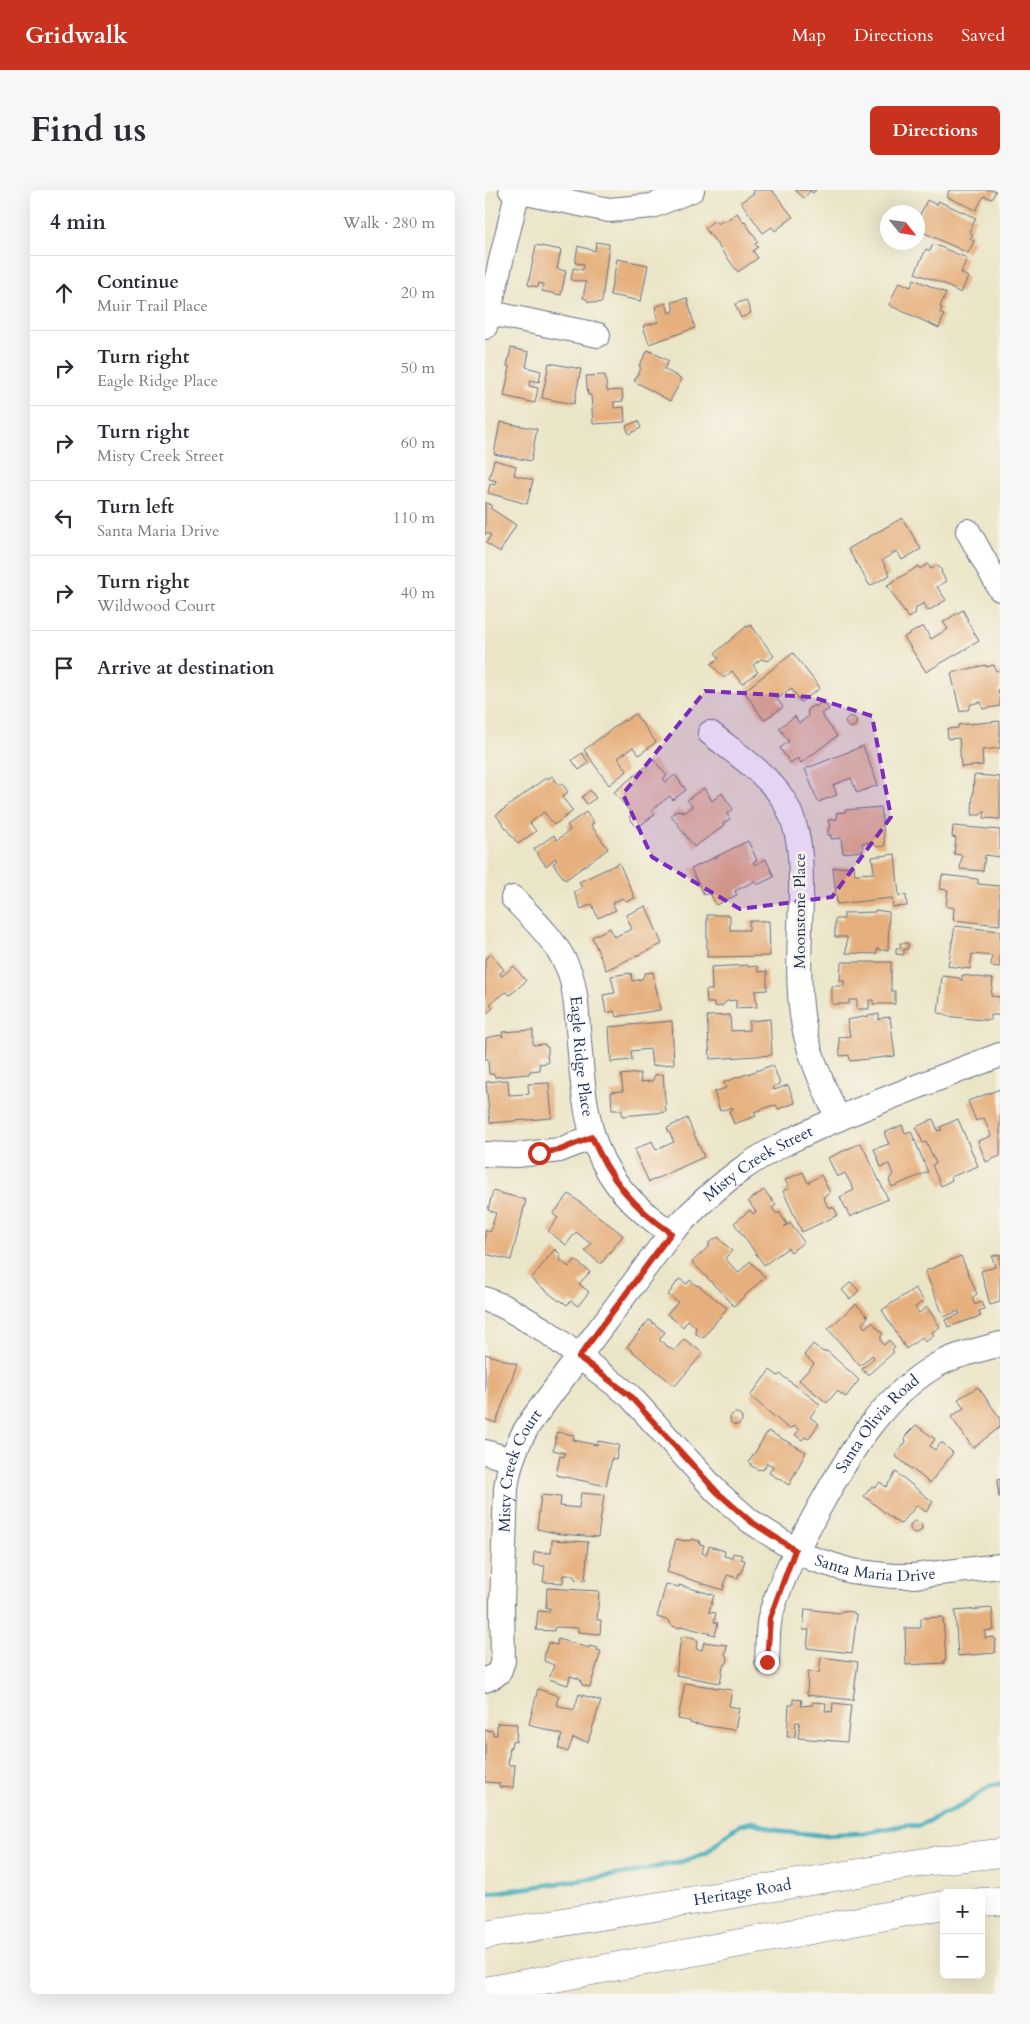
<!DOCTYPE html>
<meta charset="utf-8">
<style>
body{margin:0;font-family:Cardo,serif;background:#f7f7f7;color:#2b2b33}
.controls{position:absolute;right:15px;bottom:15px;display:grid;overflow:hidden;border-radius:8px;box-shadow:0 5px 20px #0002}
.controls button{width:45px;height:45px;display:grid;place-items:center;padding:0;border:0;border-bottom:1px solid #e1e1e2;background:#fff;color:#2b2b33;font:25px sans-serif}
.compass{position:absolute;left:395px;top:15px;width:45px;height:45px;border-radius:50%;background:#fff;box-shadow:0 5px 20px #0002;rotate:120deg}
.stop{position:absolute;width:15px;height:15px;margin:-11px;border:4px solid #c8321e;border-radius:50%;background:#fff}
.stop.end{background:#c8321e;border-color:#fff;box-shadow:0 1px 5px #0008}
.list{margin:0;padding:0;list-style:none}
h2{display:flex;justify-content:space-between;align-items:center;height:65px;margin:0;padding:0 20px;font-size:21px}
h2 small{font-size:16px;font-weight:400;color:#7c7c81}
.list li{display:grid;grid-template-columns:32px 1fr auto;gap:15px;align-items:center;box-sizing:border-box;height:75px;padding:0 20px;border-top:1px solid #e1e1e2}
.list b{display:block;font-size:19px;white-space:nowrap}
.list p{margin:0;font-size:16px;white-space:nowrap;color:#7c7c81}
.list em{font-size:16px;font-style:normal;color:#7c7c81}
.icon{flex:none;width:28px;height:28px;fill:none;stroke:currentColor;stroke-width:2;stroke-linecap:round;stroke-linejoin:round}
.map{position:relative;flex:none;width:515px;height:1804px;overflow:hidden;border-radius:8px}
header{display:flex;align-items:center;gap:30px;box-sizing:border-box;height:70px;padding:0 25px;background:#c8321e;color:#fff}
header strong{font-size:24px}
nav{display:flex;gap:28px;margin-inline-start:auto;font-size:18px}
.intro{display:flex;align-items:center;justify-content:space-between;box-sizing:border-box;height:120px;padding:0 30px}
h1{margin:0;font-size:35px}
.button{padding:12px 22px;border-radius:8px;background:#c8321e;color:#fff;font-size:18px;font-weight:700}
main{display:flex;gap:30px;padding:0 30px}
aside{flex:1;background:#fff;border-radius:8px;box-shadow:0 5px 20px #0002}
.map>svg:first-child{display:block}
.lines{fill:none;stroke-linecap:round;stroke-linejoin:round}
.stream{stroke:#3cabba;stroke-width:5}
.building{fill:#e6b07e}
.minor-casing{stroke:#646f83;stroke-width:26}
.major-casing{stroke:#646f83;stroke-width:29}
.minor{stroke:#fff;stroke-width:24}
.major{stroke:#fff;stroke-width:28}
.route{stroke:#c8321e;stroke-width:6}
.marked{fill:#7b2cbf;fill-opacity:0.2;stroke:#7b2cbf;stroke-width:4;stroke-dasharray:10 6;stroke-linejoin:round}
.labels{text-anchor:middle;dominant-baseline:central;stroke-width:5;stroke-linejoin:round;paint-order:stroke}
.street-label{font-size:16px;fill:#1b2f5e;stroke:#f7f3e8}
</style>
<header>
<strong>Gridwalk</strong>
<nav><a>Map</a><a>Directions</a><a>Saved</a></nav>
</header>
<div class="intro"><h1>Find us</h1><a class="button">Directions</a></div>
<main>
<aside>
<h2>4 min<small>Walk · 280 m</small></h2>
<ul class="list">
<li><svg class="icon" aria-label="ahead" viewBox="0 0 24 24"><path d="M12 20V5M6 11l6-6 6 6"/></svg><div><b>Continue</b><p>Muir Trail Place</p></div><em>20 m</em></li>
<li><svg class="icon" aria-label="right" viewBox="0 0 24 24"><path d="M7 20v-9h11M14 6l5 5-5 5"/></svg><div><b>Turn right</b><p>Eagle Ridge Place</p></div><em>50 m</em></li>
<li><svg class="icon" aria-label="right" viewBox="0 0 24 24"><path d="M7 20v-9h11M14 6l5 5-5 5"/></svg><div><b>Turn right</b><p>Misty Creek Street</p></div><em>60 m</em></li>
<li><svg class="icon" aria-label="left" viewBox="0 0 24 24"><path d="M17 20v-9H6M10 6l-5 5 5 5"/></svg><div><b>Turn left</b><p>Santa Maria Drive</p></div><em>110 m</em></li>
<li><svg class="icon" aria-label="right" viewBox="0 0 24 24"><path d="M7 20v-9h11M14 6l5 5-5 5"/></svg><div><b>Turn right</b><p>Wildwood Court</p></div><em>40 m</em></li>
<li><svg class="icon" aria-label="arrive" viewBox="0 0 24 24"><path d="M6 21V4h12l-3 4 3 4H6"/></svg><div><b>Arrive at destination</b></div></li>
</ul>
</aside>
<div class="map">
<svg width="515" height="1804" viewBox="0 0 515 1804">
<rect width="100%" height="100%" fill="#f7f3e8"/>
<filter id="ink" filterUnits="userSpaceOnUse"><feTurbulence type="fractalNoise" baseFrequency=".02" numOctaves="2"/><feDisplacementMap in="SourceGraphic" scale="10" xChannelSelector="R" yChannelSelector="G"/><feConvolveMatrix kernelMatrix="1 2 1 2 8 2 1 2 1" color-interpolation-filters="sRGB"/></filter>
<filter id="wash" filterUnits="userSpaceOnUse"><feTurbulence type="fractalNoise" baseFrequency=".0096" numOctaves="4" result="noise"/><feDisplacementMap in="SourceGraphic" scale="20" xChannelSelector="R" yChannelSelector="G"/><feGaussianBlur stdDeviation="1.12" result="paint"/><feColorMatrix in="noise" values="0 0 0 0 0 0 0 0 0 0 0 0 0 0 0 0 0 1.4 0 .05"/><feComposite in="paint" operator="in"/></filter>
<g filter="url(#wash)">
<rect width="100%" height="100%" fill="#ebe5c7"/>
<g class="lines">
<path class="stream" d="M0 1704 150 1682 203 1670 221 1663 247 1640 255 1635 267 1632 298 1642 336 1645 379 1643 421 1635 433 1636 478 1615 505 1596 515 1594"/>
</g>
<g id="blocks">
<path class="building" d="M267 0H287L308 27 290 41 287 37 278 43 256 12 269 3Z
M310 0H331L328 3 325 1 319 8Z
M464 0H511L507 9 499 6 491 20 462 7Z
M442 10 452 15 453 11 491 28 484 42 488 44 485 49 489 51 483 63 433 40 435 35 432 34V31Z
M252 23 259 33 260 32 273 52 270 54 273 57 268 61 273 68 253 82 220 38 230 30 233 34 238 30 239 32Z
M111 52 124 54 117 112 112 113 102 111V109L98 108 101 92 86 90 88 78 98 80 99 74 90 73 93 56 110 61Z
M448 54 482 68 476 83 483 87 476 103 462 96V95L430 83 441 59 445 61Z
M51 55 76 60 72 79 81 81 76 105 57 101 58 94 54 93 53 97 43 95Z
M132 69 163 75 156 111 125 105Z
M429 89 461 103 455 117 457 118 455 123 459 125 454 138 404 115 414 92 426 97Z
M202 108 210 138 164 154 158 136 173 132 170 117 181 113 184 123 189 121 187 112Z
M261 110 266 123 256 128 250 114Z
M26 158 44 162 41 177 56 181 54 192 45 190 44 196 53 198 50 213 19 206 25 177 22 176Z
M163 160 184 171 179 179 197 189 185 211 149 191 156 178 154 176Z
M64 173 96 179 89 214 57 208Z
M120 185 122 201 137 200 138 211 129 212V218L139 217 140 232 108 234 106 205H103L101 186Z
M153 231 156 238 144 244 141 236Z
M15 232 52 239 46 271 9 264Z
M9 270 31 276 29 285 48 290 42 314 3 303 5 294 10 295 11 291 4 289Z
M0 312 7 316 5 318 31 335 15 362 1 353 6 345 1 343 0 345Z
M417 328 436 359 417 370 412 361 397 370 405 385 385 396 363 359Z
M443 374 446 379 453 375 457 381 456 382 461 391 452 397 461 410 443 421 439 413 431 418 430 424 423 428 402 395 434 376 435 379Z
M478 420 483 430 482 431 494 451 441 482 419 447 438 436 446 449 463 439 458 432Z
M266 435 289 466 283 471 276 469 268 475 273 482 257 494 247 481 239 488 226 474 234 468 230 463 237 457 262 436 263 437Z
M308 463 335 498 316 512 306 498 292 509 298 517 279 530 259 501Z
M501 475V477L509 475 511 481 515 480V499L513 500 514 505 515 504V516L498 519 496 512 486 514 484 519 475 522 466 483Z
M338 511 344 519 336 524 352 546 316 573 313 568 305 573 295 558 304 551 294 538 310 526 314 533 324 526 322 524 324 518 330 515 331 517Z
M150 524 171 552 154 565 148 557 133 568 142 581 124 595 99 560 139 530 140 531Z
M360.5 532a5.5 5.5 0 1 1 11 0a5.5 5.5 0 1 1-11 0Z
M515 531V558L497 560 498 575 476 577 474 548 463 549 462 539 473 538V535Z
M378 556 393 595 372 603 366 588 348 595 352 605 333 612 320 579Z
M97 563 104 573 94 580 87 570Z
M169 570 182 586 178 589 181 592 190 585 201 600 188 610 185 606 167 620 170 624 152 638 144 627 147 624 129 602Z
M492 585 515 587V629L499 628 500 621 495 625H487L489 586Z
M67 586 74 595 77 593 83 602 77 607 88 621 69 635 59 622 45 633 51 641 33 654 11 625 62 587 63 589Z
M219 598 227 611 237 603 248 619 242 624 245 629 238 634 239 636 209 657 186 625 193 620 200 622 207 616 202 610Z
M105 600 111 608 102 614 97 607Z
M396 617 400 656 392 657 387 652 377 653 378 661 358 663 356 648 346 649V645H343V639L345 638 343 630 352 629 351 623 360 622V620Z
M101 622 109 633 106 635 123 659 80 690 68 674 72 671 71 668 61 676 49 659 69 645 72 650 85 640 82 635Z
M468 636 515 640V667L500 665 498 681 475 679 477 665 469 664 471 648 467 647Z
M263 651 272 670 268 672 270 675 281 669 289 687 272 695 270 691 250 701 252 705 231 715 225 703 219 705 206 679Z
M410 664 414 706 421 705 422 716 408 717 407 708 352 714 348 678 369 676 370 684 389 683 387 667Z
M134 673 150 708 141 711 137 708 127 713 131 720 113 728 107 714 96 719 89 702 97 698 94 692Z
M457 685 493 689V694L515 696V735L468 730 469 718 461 716 463 700 455 699Z
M161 716 177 754 121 780 107 747 125 738 129 747 147 739 141 725Z
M390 720 404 722 403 760H396L392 758V764L361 763 362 747H350V729H359V723L390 722Z
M222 725H245V740H264V731H284L285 766 222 767Z
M470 736 515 741V777L506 776 507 766 487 764 485 779 463 776Z
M415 753H423V759H419V765L411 764V758H416Z
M6 764 19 780 15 783 17 786 29 776 41 791 25 805 22 802 16 805 5 814 8 818 0 825V769Z
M356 772H406V801H410V814H388V810H384V819H372V810H364V814H347V796H359V791H355Z
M263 775V777L272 776 273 782 282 781V800L270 801 272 817 251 818V810L242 811 237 816 229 817V813H222L221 800H227L226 777Z
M168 782 175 820 131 827 129 821 121 823 118 805 130 803 126 786 146 783 147 791 157 789 160 783Z
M477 785 508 789 506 806 515 807V825H506V830H497L460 826V824L453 823 457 786 474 788 477 791Z
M394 824V830L397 828 405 827 410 866 365 871 364 865 355 866 354 847 365 846 362 830Z
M245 825 246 841 264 840V831L285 829 287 865 225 869 222 826Z
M187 831 189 874 167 876 165 859 146 861 147 870 126 872 124 837Z
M48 840V855L60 854 61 857H63V864H62L63 873 54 874 55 880 45 881 44 884 10 887 9 884H4L3 869H0L1 848 15 845 18 847 17 842Z
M288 875 295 894 288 897 289 900 303 895 310 913 293 919 291 915 286 916 269 922 271 926 249 934 244 921 248 919 247 917 235 921 229 902 241 898 239 892Z
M155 883 156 892 167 891 170 885 178 884 181 922 137 926V920H127L126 902 138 901 136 885Z
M23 890 24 905 44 904 43 894 64 893 67 928 5 933 1 892Z
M515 899V966L501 972 493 951 506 946 499 928 491 931 483 911Z
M202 928 219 967 164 992 149 960 167 951 171 960 189 952 182 938Z
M448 929 453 941 457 940 455 937 473 929 493 976 466 987 467 990 456 996 447 975 451 973 441 952 438 953 431 937Z
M417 935 420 943 426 941 443 982 407 997 404 990 408 984 404 974 396 977 389 959 404 954 399 943Z
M376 953 403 1009 365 1027 355 1007 369 1000 360 983 352 987 343 968Z
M318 982 323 993 336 985 345 1003 338 1007 343 1017 349 1018 353 1025 317 1042 298 1001 304 998 300 990Z
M279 1000 291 1015 287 1018 292 1024 294 1022 302 1034 299 1037 305 1033 319 1052 306 1062 303 1058 279 1075 249 1033 265 1020 268 1024 271 1022 263 1011Z
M8 1001 41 1010 26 1070 0 1064V1040L5 1042 11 1023 3 1020Z
M84 1004 138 1045 116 1074 100 1061 106 1054 91 1042 81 1055 63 1041 73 1028 68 1024Z
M233 1047 247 1061 240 1068 253 1083 265 1071 280 1087 249 1116 207 1072 225 1055 223 1053Z
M70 1059 76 1065 75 1070 84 1077 90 1070 105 1082 94 1094 104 1102 93 1116 86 1111 82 1115 75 1110 74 1111 46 1089Z
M515 1064V1112L505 1115 496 1081 510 1077 507 1066Z
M476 1066 492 1104 487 1108 490 1115 496 1112 499 1119 494 1121 496 1126 463 1137 460 1130 475 1124 474 1121 459 1127 440 1081Z
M194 1089 202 1094 205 1090 212 1096 213 1095 242 1118 218 1148 210 1143 211 1137 203 1130 198 1137 182 1124 193 1112 183 1105Z
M366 1092 374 1101 365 1109 357 1100Z
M430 1098 439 1111 430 1117 434 1123 442 1117 455 1137 447 1142 449 1146 440 1152 437 1147 421 1159 397 1120Z
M371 1114 383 1127 377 1134 380 1138 387 1132 398 1144 396 1146V1151L399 1155 404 1150 410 1157 407 1160 409 1162 383 1185 377 1179 389 1168 387 1165 375 1176 343 1139Z
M164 1130 180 1142 174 1150 189 1161 199 1149 218 1163 190 1196 142 1157Z
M328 1154 338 1162 342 1161 374 1190 361 1207 352 1201 342 1213 314 1190 329 1174 319 1165Z
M0 1164 32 1174 11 1233 0 1229Z
M285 1180 293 1186 295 1184 335 1214 325 1227 334 1234 323 1249 320 1247 317 1250 310 1245 314 1240 309 1236 304 1239 265 1206Z
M493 1197 515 1228V1237L488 1258 466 1227 479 1218 473 1209Z
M245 1229a6 6 0 1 1 12 0a6 6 0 1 1-12 0Z
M431 1235 450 1249 445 1256 450 1260 456 1253H458L468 1263 445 1293 410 1266 421 1252 420 1248 422 1244Z
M283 1241 321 1262 304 1295 284 1283 288 1276 282 1273 278 1280 275 1279 274 1280 265 1275 266 1274 264 1272Z
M72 1242 89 1245 88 1250 112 1255 113 1251 134 1255 131 1269 127 1268 121 1296 71 1285 75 1266 79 1267 80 1263 68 1260Z
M411 1282 448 1312 441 1322 432 1315 416 1334 413 1333 379 1306 387 1296 390 1298 395 1292 401 1297Z
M515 1289V1307H514L512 1290Z
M96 1303 119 1305 113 1347 75 1344 52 1339 56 1305 76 1307 75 1316 94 1318Z
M425 1337a6 6 0 1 1 12 0a6 6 0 1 1-12 0Z
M191 1349 200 1351V1350L205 1351 206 1349 215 1351 214 1354 219 1355 217 1363 221 1365 224 1356 240 1361 239 1366 247 1368 248 1363 257 1365 256 1369 260 1370 256 1384 254 1383 253 1388 242 1385 238 1400 182 1382Z
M67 1350 103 1352 100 1391 91 1390 88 1385H78V1393L58 1392 60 1376 48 1375 49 1362 66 1363Z
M181 1394 194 1397V1395L229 1405 224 1422 231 1423 229 1432 233 1433 230 1445 196 1436 195 1438 187 1436 184 1431 172 1427Z
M62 1398 114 1401 112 1430H116L115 1444 93 1442V1438L70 1437 69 1441 51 1440 53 1421 64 1422 65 1418H61Z
M507 1418 509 1440 500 1441V1448L509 1447 511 1450 510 1463 473 1466 470 1421Z
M320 1419 354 1423 357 1421 369 1422V1424L372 1425 367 1463 322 1458 324 1440H318Z
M458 1427 461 1470H459V1473L421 1475 420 1438H436V1428Z
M199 1446 210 1448V1450H213L211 1459 217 1460 219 1452 242 1455 240 1465 243 1468 242 1473 238 1476 235 1493 191 1485 196 1448Z
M73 1449 104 1458V1456L113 1458 112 1460 116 1461 105 1497 97 1495 95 1489 85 1486 83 1495 64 1489 69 1475 59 1471 60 1462 63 1453 72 1455Z
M336 1467 373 1472 368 1510 322 1505 323 1482 334 1483Z
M200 1493 247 1500 244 1516 254 1518 250 1540 208 1534 205 1533V1531L193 1529Z
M53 1499 74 1506 71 1515 89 1520 94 1504 116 1511 103 1552 88 1548 83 1562 73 1558 77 1545 44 1534Z
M308 1509 317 1510 316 1516 327 1515 328 1512 341 1513 340 1521 347 1522 348 1513 366 1515 362 1552 313 1548 315 1532H311L310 1547H302L304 1515H308Z
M12 1533 32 1534 31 1552 27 1551 26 1557 25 1556 23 1575H30L28 1598 14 1597V1593L0 1592V1540L8 1541V1545H12Z"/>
</g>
</g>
<g filter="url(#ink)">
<use href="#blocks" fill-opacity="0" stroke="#646f83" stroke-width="1"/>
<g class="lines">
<defs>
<g id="minor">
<path d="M26 0 124 20 167 16 207 0"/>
<path d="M0 122 113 145"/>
<path d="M0 137 33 0"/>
<path d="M483 341 515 399"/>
<path d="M225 543C250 563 280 582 298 609 317 640 316 673 316 708 315 746 312 787 317 825 322 862 338 895 353 929"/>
<path id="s1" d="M28 708C50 731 73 752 85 783 92 805 92 829 94 851 101 940 107 990 186 1043"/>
<path d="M0 964 32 965 75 960 107 947"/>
<path id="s2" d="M0 1109 22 1118 61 1141 144 1205 232 1302 265 1331 310 1360 328 1369 366 1381 408 1386H428L515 1376"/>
<path d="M0 1262 26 1270"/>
<path id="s3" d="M282 1472C283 1458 282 1441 285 1427 296 1387 316 1351 335 1316 365 1263 394 1211 447 1178 468 1165 492 1161 515 1154"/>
<path id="s4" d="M0 1490 9 1486 14 1482 18 1471 17 1415 21 1299C24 1271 33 1249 49 1227L186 1043C208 1020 230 998 257 979 285 959 316 945 348 931 403 907 459 886 515 865"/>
</g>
<g id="major">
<path d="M496 1712 515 1711"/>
<path id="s5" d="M0 1745 446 1671 515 1663"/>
<path d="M0 1801 459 1715"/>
</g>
</defs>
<use href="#minor" class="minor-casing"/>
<use href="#major" class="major-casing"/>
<use href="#minor" class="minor"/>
<use href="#major" class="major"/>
</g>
</g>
<g class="lines" filter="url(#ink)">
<path class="route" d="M54 963 75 960 107 947C124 988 149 1018 186 1043L94 1167 144 1205 232 1302 265 1331 310 1360 285 1428 282 1472"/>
</g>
<path class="marked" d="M220 501 327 507 387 526 406 627 347 707 255 719 167 667 138 604Z"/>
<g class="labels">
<g class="street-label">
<text transform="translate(315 721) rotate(-90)">Moonstone Place</text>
<text stroke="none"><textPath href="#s1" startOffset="179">Eagle Ridge Place</textPath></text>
<text stroke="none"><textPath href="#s4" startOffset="620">Misty Creek Street</textPath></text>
<text stroke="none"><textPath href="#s3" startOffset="268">Santa Olivia Road</textPath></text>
<text stroke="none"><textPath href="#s4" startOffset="221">Misty Creek Court</textPath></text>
<text stroke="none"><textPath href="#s2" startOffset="486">Santa Maria Drive</textPath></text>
<text stroke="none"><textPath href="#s5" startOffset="261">Heritage Road</textPath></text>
</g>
</g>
</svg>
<div class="controls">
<button>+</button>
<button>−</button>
</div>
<svg class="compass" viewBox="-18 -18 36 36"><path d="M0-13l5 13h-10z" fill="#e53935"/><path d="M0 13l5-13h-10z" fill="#7c7c81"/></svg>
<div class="stop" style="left:54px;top:963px"></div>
<div class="stop end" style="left:282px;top:1472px"></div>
</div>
</main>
